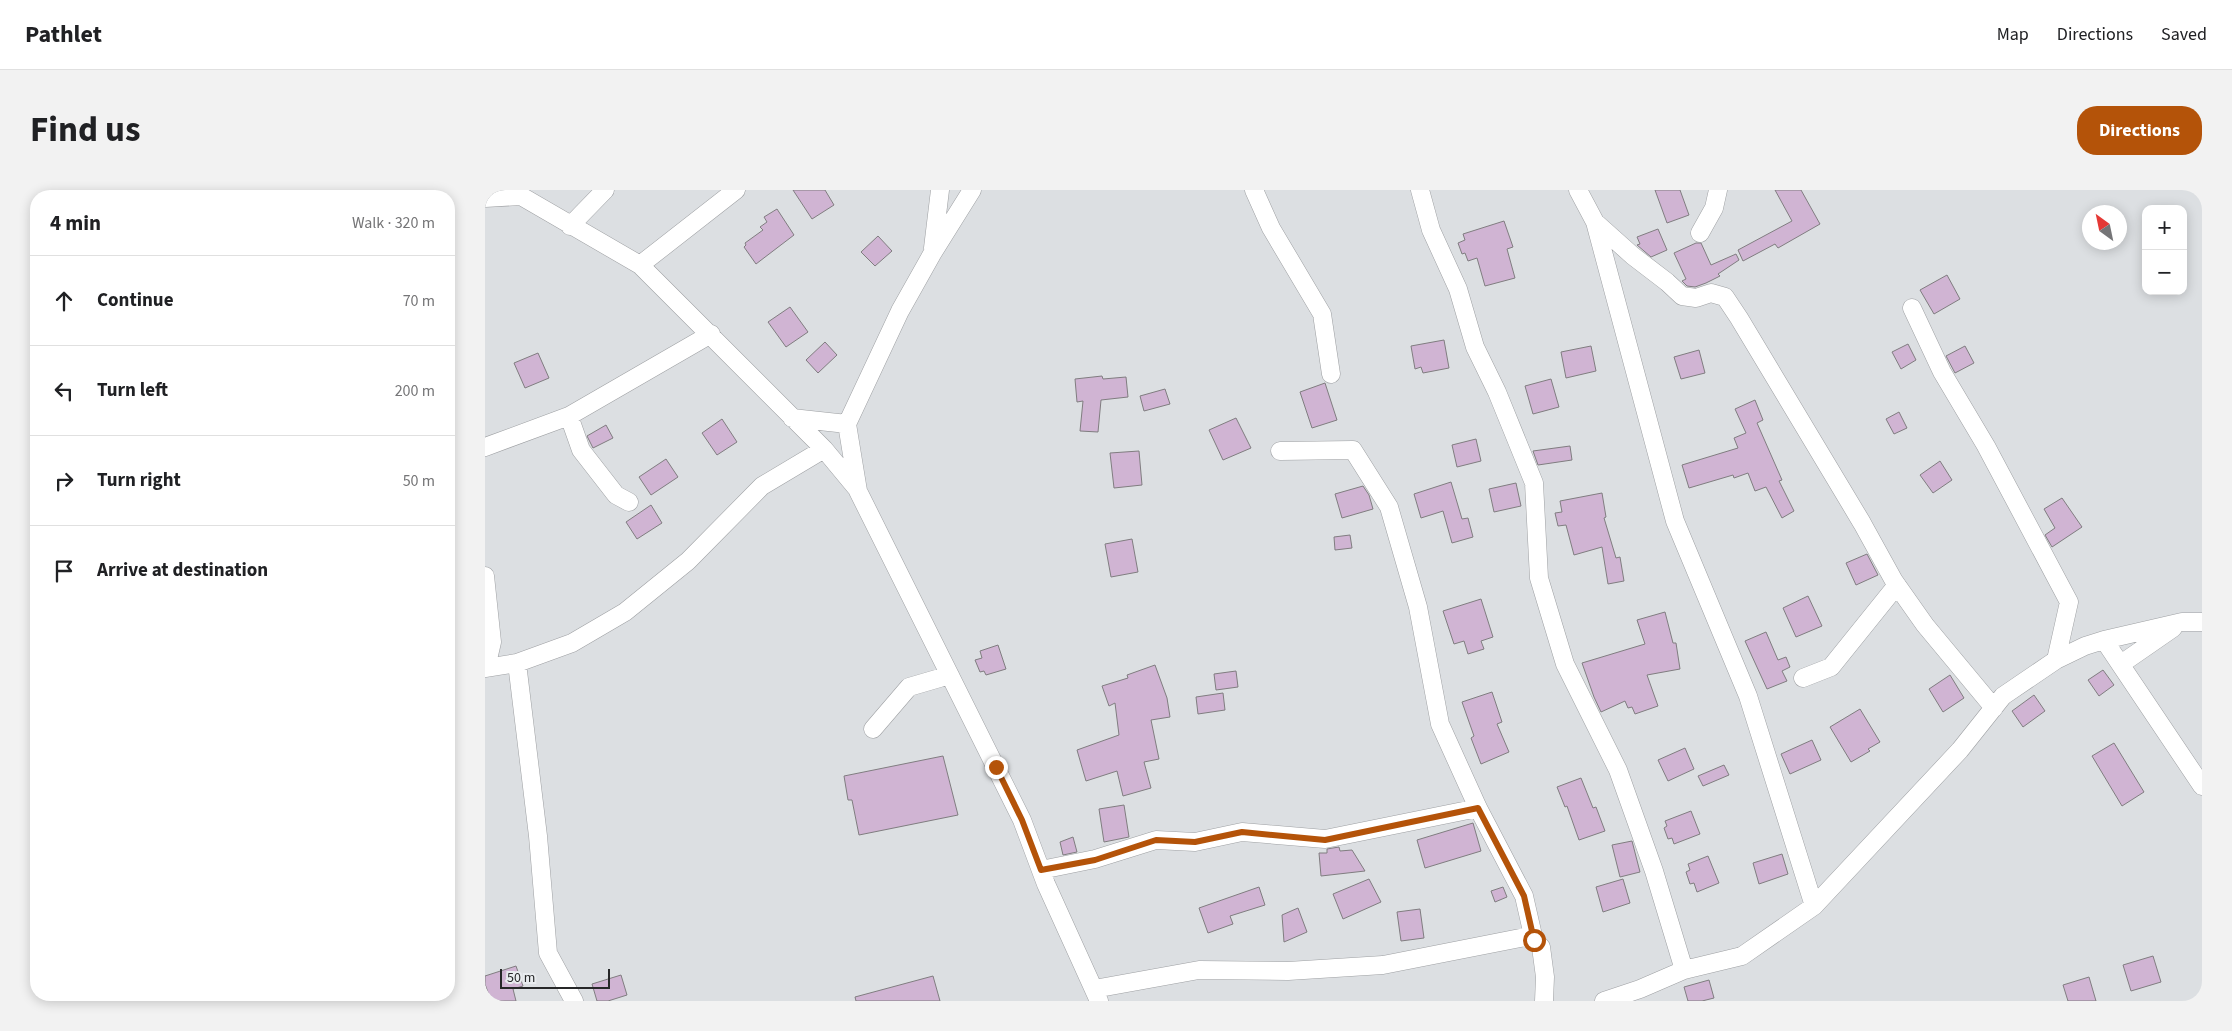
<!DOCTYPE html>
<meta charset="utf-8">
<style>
body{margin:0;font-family:"Source Sans 3",sans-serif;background:#f2f2f2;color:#202124}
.controls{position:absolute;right:15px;top:15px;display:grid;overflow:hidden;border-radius:10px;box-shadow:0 2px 12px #0003}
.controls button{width:45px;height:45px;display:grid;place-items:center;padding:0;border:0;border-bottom:1px solid #e0e0e0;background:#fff;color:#202124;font:25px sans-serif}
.compass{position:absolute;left:1597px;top:15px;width:45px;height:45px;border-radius:50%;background:#fff;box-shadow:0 2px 12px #0003;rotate:327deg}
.scale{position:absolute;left:15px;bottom:12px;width:110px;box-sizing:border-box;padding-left:5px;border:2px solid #262728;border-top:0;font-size:14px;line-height:18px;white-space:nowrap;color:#262728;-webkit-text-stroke:4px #e9ecef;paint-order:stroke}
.stop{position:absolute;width:15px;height:15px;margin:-11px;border:4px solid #b45309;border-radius:50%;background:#fff}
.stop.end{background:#b45309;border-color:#fff;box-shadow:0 1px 5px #0008}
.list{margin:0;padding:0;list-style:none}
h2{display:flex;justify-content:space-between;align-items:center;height:65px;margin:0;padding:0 20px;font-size:21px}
h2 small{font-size:16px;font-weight:400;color:#757577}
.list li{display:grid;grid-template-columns:32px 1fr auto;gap:15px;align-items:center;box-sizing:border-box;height:90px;padding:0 20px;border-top:1px solid #e0e0e0}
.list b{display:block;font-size:19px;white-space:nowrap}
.list em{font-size:16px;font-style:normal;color:#757577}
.icon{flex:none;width:28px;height:28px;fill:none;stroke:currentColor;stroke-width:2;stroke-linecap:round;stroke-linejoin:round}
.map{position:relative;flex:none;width:1717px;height:811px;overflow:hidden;border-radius:20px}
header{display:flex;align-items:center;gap:30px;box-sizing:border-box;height:70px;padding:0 25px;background:#fff;border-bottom:1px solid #e0e0e0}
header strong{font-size:24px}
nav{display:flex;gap:28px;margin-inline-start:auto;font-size:18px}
.intro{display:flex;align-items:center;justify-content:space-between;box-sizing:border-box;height:120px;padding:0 30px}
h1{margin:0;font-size:35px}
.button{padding:12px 22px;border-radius:20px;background:#b45309;color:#fff;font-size:18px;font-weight:700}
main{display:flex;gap:30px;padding:0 30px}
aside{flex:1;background:#fff;border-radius:20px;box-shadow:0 2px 12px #0003}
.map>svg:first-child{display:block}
.building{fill:#d0b4d3;stroke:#807d80}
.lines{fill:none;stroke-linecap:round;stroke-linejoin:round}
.minor-casing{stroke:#9ea0a3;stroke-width:19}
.minor{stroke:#fff;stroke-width:18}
.route{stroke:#b45309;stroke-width:6}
</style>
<header>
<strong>Pathlet</strong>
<nav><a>Map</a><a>Directions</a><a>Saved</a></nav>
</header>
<div class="intro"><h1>Find us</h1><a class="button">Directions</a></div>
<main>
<aside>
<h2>4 min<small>Walk · 320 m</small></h2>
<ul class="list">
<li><svg class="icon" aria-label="ahead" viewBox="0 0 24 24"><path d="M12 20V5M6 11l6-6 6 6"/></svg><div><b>Continue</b></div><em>70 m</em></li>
<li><svg class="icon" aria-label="left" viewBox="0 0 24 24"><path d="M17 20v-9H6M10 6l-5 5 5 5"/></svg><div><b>Turn left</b></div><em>200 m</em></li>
<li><svg class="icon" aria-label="right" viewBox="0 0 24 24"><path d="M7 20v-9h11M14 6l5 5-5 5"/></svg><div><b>Turn right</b></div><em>50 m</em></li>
<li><svg class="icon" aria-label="arrive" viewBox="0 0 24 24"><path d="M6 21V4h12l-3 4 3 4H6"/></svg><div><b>Arrive at destination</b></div></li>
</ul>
</aside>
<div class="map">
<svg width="1717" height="811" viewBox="0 0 1717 811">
<rect width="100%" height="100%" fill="#dcdfe2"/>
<path class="building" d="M308 0H340L349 15 327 29Z
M1170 0H1195L1204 25 1182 33Z
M1290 0H1316L1335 34 1293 58 1290 54 1258 71 1253 60 1307 31Z
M292 19 309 45 271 74 259 57 261 55 260 53 278 40 275 37 282 32 279 27Z
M1019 31 1028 57 1022 59 1030 88 1000 96 992 68 983 71 980 63 977 64 973 53 980 50 978 44Z
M1173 39 1182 60 1166 67 1152 55 1155 54 1152 47Z
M393 46 407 61 390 76 376 62Z
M1211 53H1216L1226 75 1251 64 1254 70 1233 84 1235 86 1221 93 1210 97 1202 96 1197 91 1201 89 1189 63Z
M1462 85 1475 109 1449 124 1435 100Z
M305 117 323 142 301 157 283 132Z
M959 150 964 178 938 183 936 177 930 179 926 156Z
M340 152 352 165 333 183 321 170Z
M1423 154 1431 170 1416 179 1407 162Z
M1106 156 1111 181 1081 188 1076 162Z
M1480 156 1489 173 1470 183 1461 166Z
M1214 160 1220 183 1196 189 1189 167Z
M53 163 64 188 40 198 29 173Z
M617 186 618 189 641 187 643 207 616 210 613 242 595 241 598 211 592 212 590 189Z
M1066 189 1074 217 1048 224 1040 196Z
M840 193 852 230 827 238 815 202Z
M680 199 685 214 659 221 655 206Z
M1270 210 1278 230 1272 233 1297 290 1294 291 1309 321 1297 328 1281 297 1270 301 1263 283 1249 288 1248 285 1204 298 1197 275 1253 258 1249 248 1261 243 1250 219Z
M1414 222 1422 238 1409 244 1401 229Z
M751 228 766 258 738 270 724 240Z
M237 229 252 252 232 265 217 243Z
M121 235 128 248 108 258 102 246Z
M991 249 996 271 972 277 967 255Z
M1085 256 1087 270 1053 275 1048 261Z
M654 261 657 295 629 298 625 263Z
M181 269 193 287 166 305 154 287Z
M1455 271 1467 290 1448 303 1435 285Z
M966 292 977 329 983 328 988 347 967 353 958 321 936 328 929 304Z
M1031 293 1036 316 1009 322 1004 299Z
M878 296 884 305 888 319 857 328 850 304Z
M1117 303 1121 327 1119 328 1131 368 1135 367 1139 391 1123 394 1117 357 1089 365 1081 335 1073 336 1070 323 1077 322 1075 311Z
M1577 308 1597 337 1567 357 1560 345 1570 338 1559 319Z
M166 315 177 333 152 349 141 332Z
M865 345 867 358 850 360 849 347Z
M647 349 653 382 626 387 620 354Z
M1382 364 1393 385 1371 395 1361 373Z
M1323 406 1337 436 1311 447 1298 418Z
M996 409 1008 447 996 451 999 459 983 464 979 451 969 454 958 421Z
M1180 422 1188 453H1191L1195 479 1162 485 1173 516 1150 524 1147 517 1143 518 1140 511 1116 522 1109 507 1097 473 1160 454 1152 430Z
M1281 442 1293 470 1301 467 1305 477 1297 481 1302 491 1282 499 1260 451Z
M513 455 521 479 501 485 499 481 495 482 490 470 497 468 495 461Z
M670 475 682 508 685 527 666 530 674 569 659 572 666 598 638 606 632 581 601 591 592 560 634 545 630 513 624 516 617 496 643 488 642 485Z
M1618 480 1629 495 1614 506 1603 490Z
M751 481 753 497 731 500 729 484Z
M1465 485 1479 508 1458 522 1444 499Z
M1007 502 1017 532 1012 534 1024 562 996 574 986 548 989 546 977 512Z
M738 503 740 520 713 524 711 507Z
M1549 505 1560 521 1538 537 1527 521Z
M1375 519 1395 552 1383 559 1385 561 1366 572 1345 537Z
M1327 550 1336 570 1305 584 1296 564Z
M1629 553 1659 602 1637 616 1607 566Z
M1200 558 1209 579 1183 591 1173 570Z
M458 566 473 625 374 645 367 610H363L359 586Z
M1239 575 1244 585 1218 596 1213 586Z
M1096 588 1108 618 1111 617 1120 641 1094 650 1082 616 1080 617 1072 597Z
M639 615 644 647 619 652 614 619Z
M1206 621 1215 644 1189 654 1187 648 1183 649 1179 638 1182 636 1180 631Z
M988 633 996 661 940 678 932 650Z
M588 647 592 662 578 665 575 652Z
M1147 651 1155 682 1135 687 1127 655Z
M854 657 855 661 867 660 880 681 836 686 834 663H842V659Z
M1297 664 1303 684 1274 694 1268 673Z
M1223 666 1234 693 1212 702 1209 693 1205 694 1201 682 1205 680 1203 674Z
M884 689 896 712 858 729 848 704Z
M1138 689 1145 713 1118 722 1111 697Z
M774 697 780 715 745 726 748 734 723 743 714 718Z
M1018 697 1022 707 1010 712 1006 701Z
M813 718 822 742 799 752 797 725Z
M935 719 939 748 916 751 912 722Z
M1668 766 1676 792 1646 801 1638 775Z
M31 776 38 796 28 799 31 811H6L0 794V786Z
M136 785 142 805 123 811H112L107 794Z
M448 786 455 811H371L370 807Z
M1604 787 1611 811H1583L1578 795Z
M1224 790 1229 808 1217 811H1203L1199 797Z"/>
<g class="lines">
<defs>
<path id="minor" d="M487 0 447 64 415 121 362 234 373 301 537 630 561 694 614 811
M769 0 786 38 837 124 846 184
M935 0 946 40 973 99 990 157 1012 202 1049 293 1054 388 1080 474 1133 580 1169 681 1199 780
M1093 0 1110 32 1190 331 1263 506 1329 716
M0 8 36 6 155 75 339 259 373 300
M1110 32 1148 66 1182 92 1197 106 1211 108 1226 103 1240 107 1254 128 1377 333 1409 391 1440 435 1509 518
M85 36 120 0
M1215 43 1229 18 1233 0
M448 58 455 0
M155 75 251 0
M1427 118 1457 182 1501 256 1584 412 1571 470
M84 226 96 260 131 305 144 312
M307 228 362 234
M0 257 84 226 226 144
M795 261 868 260 904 317 933 417 955 534 993 618 1039 706 1049 750 1056 757 1060 787 1059 811
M0 386 7 452 1 478
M1619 450 1717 596
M32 473 53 646 63 763 89 811
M1636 474 1688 438
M0 478 32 473 87 453 140 422 203 371 277 296 339 259
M1318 488 1346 477 1412 395
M388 539 424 497 465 485
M556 680 610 669 671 650 710 652 757 642 840 649 993 618
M609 799 714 780 803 781 898 775 1040 747 1049 750
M1119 811 1155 799 1199 780 1257 766 1329 716 1475 560 1518 506 1571 470 1600 456 1619 450 1697 432H1717"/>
</defs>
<use href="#minor" class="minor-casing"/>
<use href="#minor" class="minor"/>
</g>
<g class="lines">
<path class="route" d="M511 577 537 630 556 680 610 670 671 650 710 652 757 642 840 650 993 618 1039 706 1049 750"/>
</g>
</svg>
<div class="controls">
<button>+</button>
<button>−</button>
</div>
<svg class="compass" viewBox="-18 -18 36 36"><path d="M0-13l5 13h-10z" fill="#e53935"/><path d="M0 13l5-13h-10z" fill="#757577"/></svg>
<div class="scale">50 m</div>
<div class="stop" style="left:1049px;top:750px"></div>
<div class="stop end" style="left:511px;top:577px"></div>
</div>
</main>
